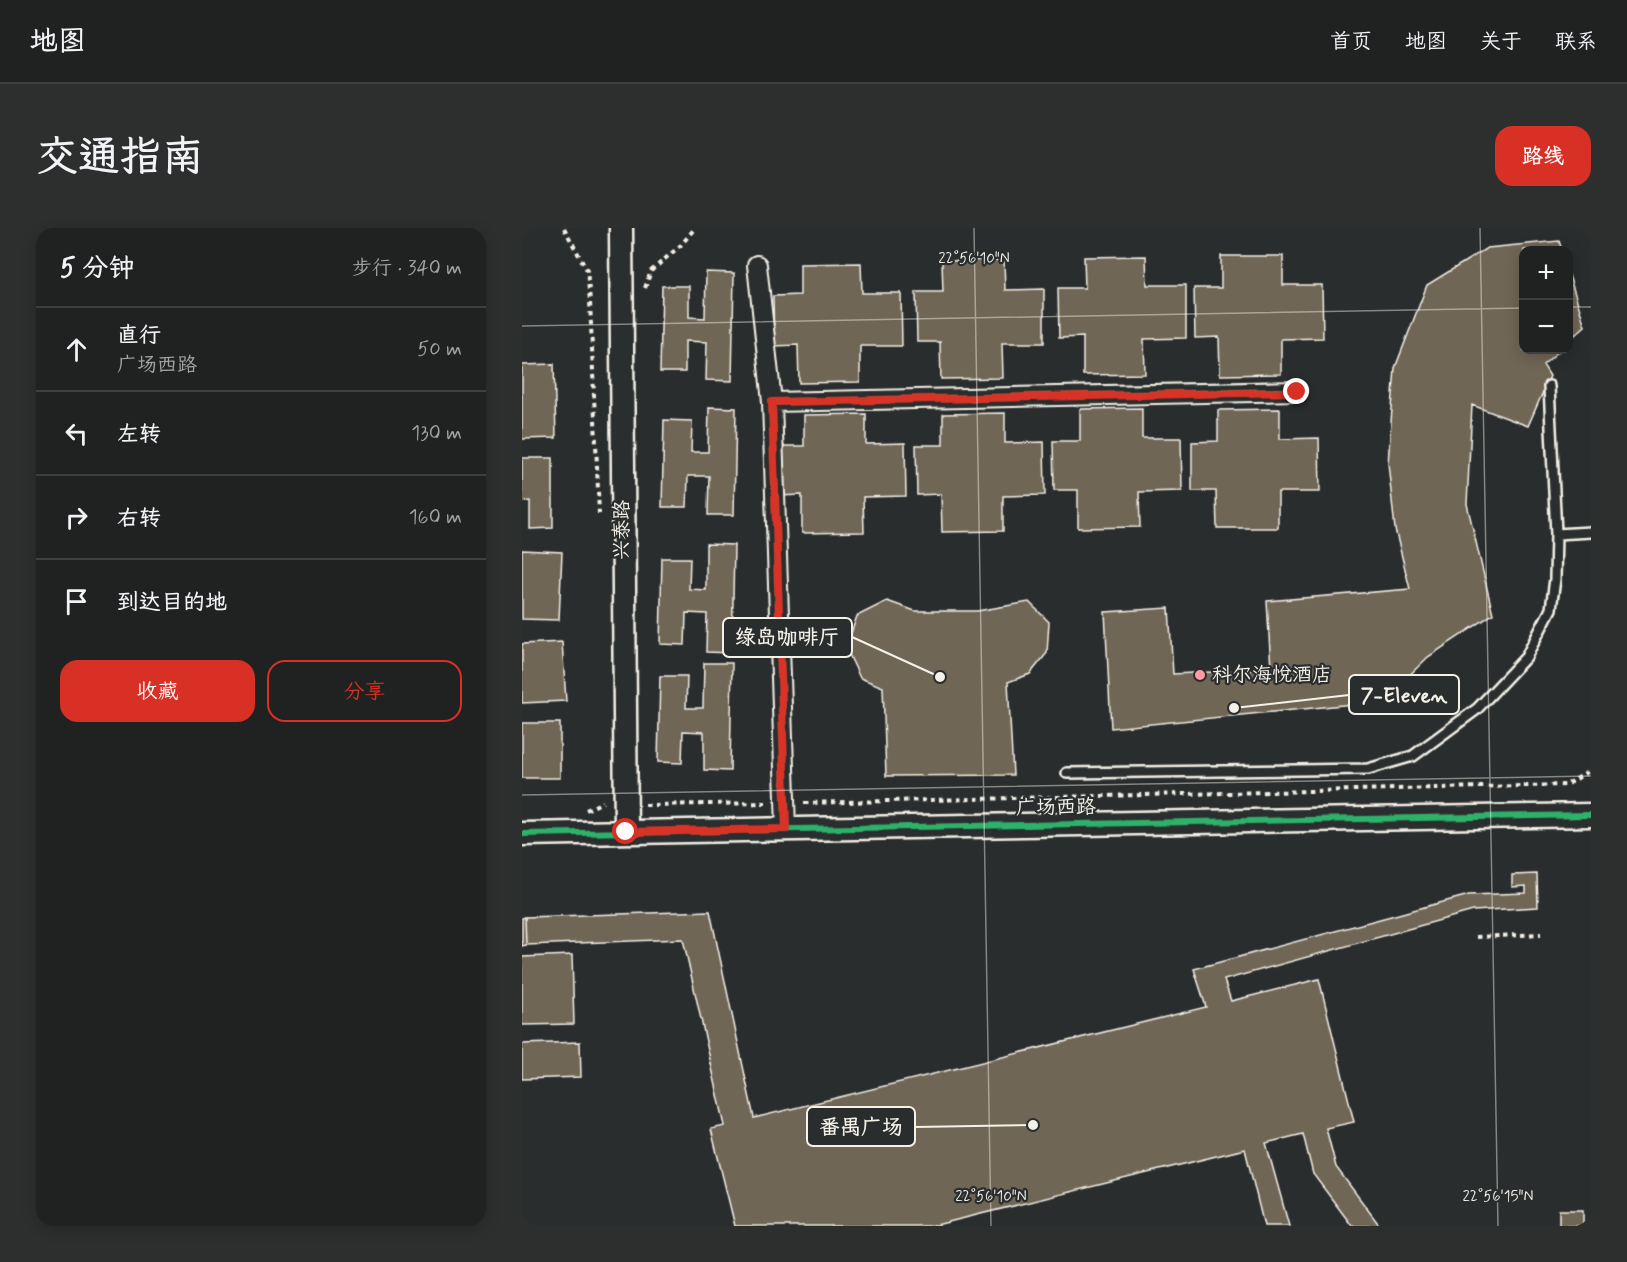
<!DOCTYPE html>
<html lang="zh">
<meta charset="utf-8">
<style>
body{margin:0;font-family:Mynerve,"LXGW WenKai TC",sans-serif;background:#2d2f2f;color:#f1f3f6}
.controls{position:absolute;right:18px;top:18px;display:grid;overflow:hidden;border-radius:12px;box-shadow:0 3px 15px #0003}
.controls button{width:54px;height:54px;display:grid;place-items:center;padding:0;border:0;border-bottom:2px solid #3d3f40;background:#202222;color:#f1f3f6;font:30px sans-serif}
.stop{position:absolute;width:18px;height:18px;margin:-14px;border:4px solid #d93025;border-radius:50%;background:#fff}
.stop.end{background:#d93025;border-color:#fff;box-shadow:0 2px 6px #0008}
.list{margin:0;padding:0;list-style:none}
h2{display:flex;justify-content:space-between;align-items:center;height:78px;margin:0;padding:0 24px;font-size:26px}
h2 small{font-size:20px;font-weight:400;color:#a2a4a5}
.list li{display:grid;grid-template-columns:39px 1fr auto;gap:18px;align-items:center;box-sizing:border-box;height:84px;padding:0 24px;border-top:2px solid #3d3f40}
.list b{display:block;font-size:22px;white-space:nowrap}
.list p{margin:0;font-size:20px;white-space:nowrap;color:#a2a4a5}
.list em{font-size:20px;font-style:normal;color:#a2a4a5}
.actions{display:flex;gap:12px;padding:18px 24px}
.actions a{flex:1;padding:14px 0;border:2px solid #d93025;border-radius:18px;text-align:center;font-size:21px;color:#d93025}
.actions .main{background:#d93025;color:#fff}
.icon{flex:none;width:33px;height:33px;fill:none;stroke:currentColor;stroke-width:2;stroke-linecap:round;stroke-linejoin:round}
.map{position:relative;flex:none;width:1069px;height:998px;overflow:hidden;border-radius:18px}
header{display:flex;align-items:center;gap:36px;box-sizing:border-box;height:84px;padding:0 30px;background:#202222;border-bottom:2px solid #3d3f40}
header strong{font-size:28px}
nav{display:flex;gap:33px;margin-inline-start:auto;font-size:21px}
.intro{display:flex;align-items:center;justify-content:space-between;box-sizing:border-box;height:144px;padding:0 36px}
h1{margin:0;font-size:42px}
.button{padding:15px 27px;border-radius:18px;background:#d93025;color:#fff;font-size:21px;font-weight:700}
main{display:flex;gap:36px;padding:0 36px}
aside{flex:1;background:#202222;border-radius:18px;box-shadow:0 3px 15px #0003}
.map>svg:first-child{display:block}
.building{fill:#6f6656;stroke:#f4f1e8;stroke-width:1.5}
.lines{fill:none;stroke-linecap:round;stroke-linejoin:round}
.service-casing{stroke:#f4f1e8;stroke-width:14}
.minor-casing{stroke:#f4f1e8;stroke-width:22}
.tertiary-casing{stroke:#f4f1e8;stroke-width:27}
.path{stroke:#f4f1e8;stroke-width:4;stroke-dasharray:4.5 4.5;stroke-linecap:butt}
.service{stroke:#2a2d2e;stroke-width:9}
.minor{stroke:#2a2d2e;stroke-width:18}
.tertiary{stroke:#2a2d2e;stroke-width:22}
.cycleway-casing{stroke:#2a2d2e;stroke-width:10}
.cycleway{stroke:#2db169;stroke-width:6}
.route{stroke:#d93025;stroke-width:8}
.ticks{fill:none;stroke:#f4f1e8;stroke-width:1.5;stroke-opacity:0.45}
.poi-dot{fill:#ff9aa2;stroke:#2a2d2e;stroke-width:2}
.labels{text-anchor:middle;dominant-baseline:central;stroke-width:4.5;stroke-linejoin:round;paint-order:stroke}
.street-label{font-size:20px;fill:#f4f1e8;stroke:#2a2d2e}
.poi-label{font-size:20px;fill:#f4f1e8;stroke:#2a2d2e;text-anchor:start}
.ticks-label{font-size:15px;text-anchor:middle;fill:#f4f1e8;stroke:#2a2d2e;stroke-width:4.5;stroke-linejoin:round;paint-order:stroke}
.leader{fill:none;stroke:#f4f1e8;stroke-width:2}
.callout-dot{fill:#f4f1e8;stroke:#2a2d2e;stroke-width:2}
.callout{fill:#2a2d2e;stroke:#f4f1e8;stroke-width:2}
.callout-label{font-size:21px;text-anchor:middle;font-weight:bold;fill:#f4f1e8}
</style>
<header>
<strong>地图</strong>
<nav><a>首页</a><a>地图</a><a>关于</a><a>联系</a></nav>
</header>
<div class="intro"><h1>交通指南</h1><a class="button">路线</a></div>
<main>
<aside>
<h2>5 分钟<small>步行 · 340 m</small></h2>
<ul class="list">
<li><svg class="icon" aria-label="ahead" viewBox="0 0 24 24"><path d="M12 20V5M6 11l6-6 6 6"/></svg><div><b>直行</b><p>广场西路</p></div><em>50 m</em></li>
<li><svg class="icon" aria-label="left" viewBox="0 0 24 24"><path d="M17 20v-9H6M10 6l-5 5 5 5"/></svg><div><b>左转</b></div><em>130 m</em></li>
<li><svg class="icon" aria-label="right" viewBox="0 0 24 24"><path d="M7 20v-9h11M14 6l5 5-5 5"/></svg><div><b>右转</b></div><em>160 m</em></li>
<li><svg class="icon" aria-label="arrive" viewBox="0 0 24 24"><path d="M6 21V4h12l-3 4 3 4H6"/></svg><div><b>到达目的地</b></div></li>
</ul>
<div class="actions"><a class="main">收藏</a><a>分享</a></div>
</aside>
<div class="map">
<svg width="1069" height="998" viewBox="0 0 1069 998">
<rect width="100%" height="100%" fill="#2a2d2e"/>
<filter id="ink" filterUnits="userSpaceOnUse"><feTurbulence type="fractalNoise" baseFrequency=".0167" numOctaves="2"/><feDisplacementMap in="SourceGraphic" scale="12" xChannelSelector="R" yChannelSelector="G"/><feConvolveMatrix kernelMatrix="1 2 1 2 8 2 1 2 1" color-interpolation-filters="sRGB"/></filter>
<g filter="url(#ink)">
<path class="building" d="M1037 13 1040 22H1002V122H1038L1021 137 1028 148 1006 198 950 177 945 276 971 386 906 429 861 473 589 500 583 384 647 380 651 446 749 441 745 373 888 361 873 301 866 235 873 140 905 57 965 20Z
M624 28 625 57H664V110L622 111 623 146 561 147V109L537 110 536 60H563L562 29Z
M699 28H761V57H800L801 110 759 111V146L698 147 697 109 673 110 672 60H699Z
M482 32 483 62 522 61V115H480L481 150 419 151 418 114H395L394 64H421L420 33Z
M339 35 340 65H379L380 118H338V154L277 155 276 117 252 118 251 68 278 67V36Z
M184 44 212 45 210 153 184 152 185 114 163 113V144H138L140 58H167V89L183 90Z
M1046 44 1063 98 1046 113Z
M32 136 34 210 0 211V137Z
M187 179 214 180 212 287H186L187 248H166L165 279H140L142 192 170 193 169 224H186Z
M620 180V210H659L660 263 617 264 618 299 556 300V262H532L531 213H558V181Z
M758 181V211L797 210 798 264H756V300H695L694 263H670V214L696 213V182Z
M483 185V215L522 214 523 267 481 268V303L420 304 419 266 395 267 394 217H421V186Z
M344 186V216L383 215 384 268 341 269 342 304 280 305V267L256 268 255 218H282V187Z
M0 230H31V300L8 301V273L0 274Z
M184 316 212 317 210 425 184 424 185 386 164 385 163 417 138 416 140 330H168L167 361 184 362Z
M0 322 40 324 37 392 0 391Z
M365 373 393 383H455L507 374 527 394 525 425 508 446 486 454 491 547 364 548 361 459 338 450 324 420 335 388Z
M40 414 44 473 0 475V416Z
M182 435H210L208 543 182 542V504L161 503 160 535 136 534 138 448H165L164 480H181Z
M0 495H38V550H0Z
M1015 646 1016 679 951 683 702 752 709 773 797 751 832 894 804 900 814 939 858 998H830L791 946 781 906 744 915 767 998H742L723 921 410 998H213L189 901 203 898 161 711 4 717 3 689 188 683 232 890 684 779 672 741 947 667 1004 665V658L990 659V647Z
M3 689 4 717 0 718V690Z
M50 727 52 796 0 797V729Z
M58 814 59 849 0 851V816Z
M1037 982H1061V998H1037Z"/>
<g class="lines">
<defs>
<path id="service" d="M1027 158 1034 306
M545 545 846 541 891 528 955 481 1004 429 1029 381 1033 351 1034 306 1069 304"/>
<path id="minor" d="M235 37 250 174
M264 601 250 174 775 163"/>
<path id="tertiary" d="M99 0 104 604
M0 606 1069 587"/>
</defs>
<use href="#service" class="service-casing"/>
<use href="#minor" class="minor-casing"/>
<use href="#tertiary" class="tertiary-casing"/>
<path class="path" d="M42 0 65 42 68 73 77 286
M1067 0 1069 2
M123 60 129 43 159 17 173 0
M125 575V577L244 575
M282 575 1044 557 1069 542
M64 582 81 574
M954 709 1019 706"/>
<use href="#service" class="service"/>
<use href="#minor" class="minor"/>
<use href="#tertiary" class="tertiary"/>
<defs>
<path id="cycleway" d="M264 601 250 174 775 163
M0 606 1069 587"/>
</defs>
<use href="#cycleway" class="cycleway-casing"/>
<use href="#cycleway" class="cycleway"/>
</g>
</g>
<g class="lines" filter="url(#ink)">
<path class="route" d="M104 604 264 601 250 174 775 164"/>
</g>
<path class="ticks" d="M452 0 469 998M958 0 976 998M1046 79H1069M0 98 1002 80M0 567 1069 548"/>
<circle class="poi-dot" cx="678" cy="447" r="6"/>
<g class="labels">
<g class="street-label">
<text transform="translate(100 302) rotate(-90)">兴泰路</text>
<text transform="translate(534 580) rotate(-1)">广场西路</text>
</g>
<g class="poi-label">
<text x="690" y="447">科尔海悦酒店</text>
</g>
</g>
<g class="ticks-label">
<text x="452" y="35">22°56'10"N</text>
<text x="469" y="973">22°56'10"N</text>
<text x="976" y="973">22°56'15"N</text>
</g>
<path class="leader" d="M418 449L330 409M712 480L827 467M511 897L393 899"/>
<g class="callout-dot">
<circle cx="418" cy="449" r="6"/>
<circle cx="712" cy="480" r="6"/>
<circle cx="511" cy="897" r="6"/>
</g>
<g class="callout">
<rect x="201" y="390" width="129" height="39" rx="6"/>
<rect x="827" y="447" width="110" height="39" rx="6"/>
<rect x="285" y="879" width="108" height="39" rx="6"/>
</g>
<g class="callout-label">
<text x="265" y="416">绿岛咖啡厅</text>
<text x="882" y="474">7-Eleven</text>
<text x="339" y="906">番禺广场</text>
</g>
</svg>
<div class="controls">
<button>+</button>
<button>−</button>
</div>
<div class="stop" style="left:104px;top:604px"></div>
<div class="stop end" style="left:775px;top:164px"></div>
</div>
</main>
